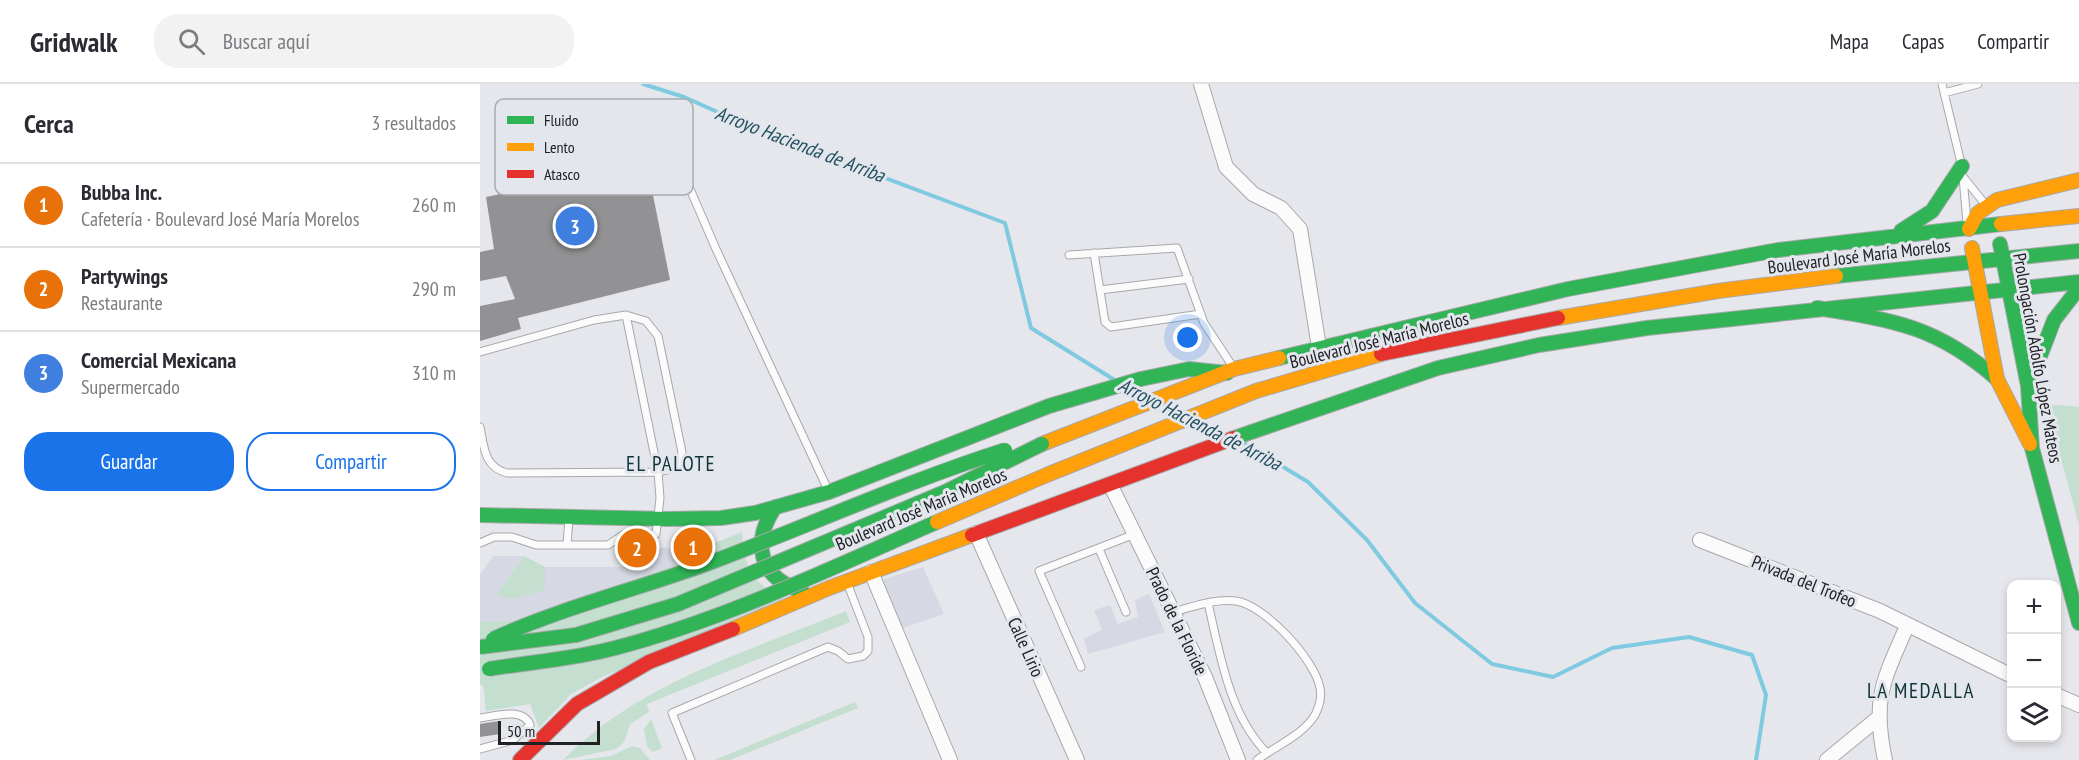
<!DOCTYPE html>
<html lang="es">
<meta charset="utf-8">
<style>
body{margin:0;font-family:"PT Sans Narrow",sans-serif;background:#f2f2f3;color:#2b2b33}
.controls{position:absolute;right:18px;bottom:18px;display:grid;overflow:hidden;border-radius:12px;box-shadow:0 3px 9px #0003}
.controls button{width:54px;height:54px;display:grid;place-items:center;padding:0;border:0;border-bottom:2px solid #e1e1e2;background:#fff;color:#2b2b33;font:30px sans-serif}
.scale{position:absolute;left:18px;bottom:15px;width:102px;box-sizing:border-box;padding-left:6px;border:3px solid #202124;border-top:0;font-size:16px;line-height:21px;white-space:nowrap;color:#202124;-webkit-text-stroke:4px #e4e6ee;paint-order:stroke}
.you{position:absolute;left:708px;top:254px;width:21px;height:21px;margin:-15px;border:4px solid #fff;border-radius:50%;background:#1a73e8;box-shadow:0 0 0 9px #1a73e833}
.badge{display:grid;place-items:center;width:39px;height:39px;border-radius:50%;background:#1a73e8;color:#fff;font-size:20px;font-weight:700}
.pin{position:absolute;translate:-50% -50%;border:3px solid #fff;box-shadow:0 2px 6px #0006}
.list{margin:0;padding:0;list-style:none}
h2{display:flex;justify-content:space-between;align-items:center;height:78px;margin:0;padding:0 24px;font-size:26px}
h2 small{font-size:20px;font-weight:400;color:#7c7c81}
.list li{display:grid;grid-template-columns:39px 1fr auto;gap:18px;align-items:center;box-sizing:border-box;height:84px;padding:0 24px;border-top:2px solid #e1e1e2}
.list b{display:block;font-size:22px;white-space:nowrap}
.list p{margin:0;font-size:20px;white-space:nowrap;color:#7c7c81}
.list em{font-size:20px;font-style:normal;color:#7c7c81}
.actions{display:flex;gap:12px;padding:18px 24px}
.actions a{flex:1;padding:14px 0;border:2px solid #1a73e8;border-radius:24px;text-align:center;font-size:21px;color:#1a73e8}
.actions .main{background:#1a73e8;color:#fff}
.icon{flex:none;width:33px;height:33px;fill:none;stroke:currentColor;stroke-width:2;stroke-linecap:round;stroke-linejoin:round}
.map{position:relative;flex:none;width:1599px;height:676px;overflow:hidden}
header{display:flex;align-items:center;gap:36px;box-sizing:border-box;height:84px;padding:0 30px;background:#fff;border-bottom:2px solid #e1e1e2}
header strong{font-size:28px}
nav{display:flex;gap:33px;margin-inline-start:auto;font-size:21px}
.search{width:420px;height:54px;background:#f2f2f3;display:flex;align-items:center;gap:15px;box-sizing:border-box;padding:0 21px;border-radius:24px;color:#7c7c81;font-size:22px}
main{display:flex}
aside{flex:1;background:#fff}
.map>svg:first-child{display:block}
.built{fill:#d6d8e3}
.green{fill:#c4dfd0}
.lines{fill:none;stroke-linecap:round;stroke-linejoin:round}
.stream{stroke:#7fcae1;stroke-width:4}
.building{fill:#929193}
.lane-casing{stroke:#a7a8ab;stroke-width:9}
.street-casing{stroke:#a7a8ab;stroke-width:16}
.fast-casing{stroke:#a7a8ab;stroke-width:16}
.slow-casing{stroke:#a7a8ab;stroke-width:16}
.jam-casing{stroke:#a7a8ab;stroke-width:16}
.lane{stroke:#fbfbfc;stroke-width:7}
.street{stroke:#fbfbfc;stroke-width:14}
.fast{stroke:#30b455;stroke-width:14}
.slow{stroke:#ff9f0a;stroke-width:14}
.jam{stroke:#e5322d;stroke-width:14}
.fast-bridge-casing{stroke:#a7a8ab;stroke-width:16;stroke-linecap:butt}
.slow-bridge-casing{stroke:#a7a8ab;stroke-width:16;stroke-linecap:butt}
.fast-bridge{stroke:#30b455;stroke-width:14}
.slow-bridge{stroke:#ff9f0a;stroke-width:14}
.labels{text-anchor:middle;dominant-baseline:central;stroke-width:6;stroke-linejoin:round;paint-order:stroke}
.street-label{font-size:18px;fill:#202124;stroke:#e4e6ee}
.water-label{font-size:20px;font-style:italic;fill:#23515e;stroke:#e4e6ee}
.quarter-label{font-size:21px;letter-spacing:1.5px;fill:#103335;stroke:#e4e6ee}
.key{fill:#e4e6ee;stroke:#a9abb1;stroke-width:1.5}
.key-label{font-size:16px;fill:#202124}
</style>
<header>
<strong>Gridwalk</strong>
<div class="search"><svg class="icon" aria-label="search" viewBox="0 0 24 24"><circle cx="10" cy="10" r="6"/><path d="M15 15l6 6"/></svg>Buscar aquí</div>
<nav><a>Mapa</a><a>Capas</a><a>Compartir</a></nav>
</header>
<main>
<aside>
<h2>Cerca<small>3 resultados</small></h2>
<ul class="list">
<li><span class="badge" style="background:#e8710a">1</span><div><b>Bubba Inc.</b><p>Cafetería · Boulevard José María Morelos</p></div><em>260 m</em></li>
<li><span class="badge" style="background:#e8710a">2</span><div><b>Partywings</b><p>Restaurante</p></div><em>290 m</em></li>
<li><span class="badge" style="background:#3f7fe0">3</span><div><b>Comercial Mexicana</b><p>Supermercado</p></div><em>310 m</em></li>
</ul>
<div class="actions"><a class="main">Guardar</a><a>Compartir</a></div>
</aside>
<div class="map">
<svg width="1599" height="676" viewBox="0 0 1599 676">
<rect width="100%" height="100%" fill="#e6e7ec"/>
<path class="built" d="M197 458H218V473L31 537 0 538V491L13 472H44L16 511 32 515 64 506 65 483H146V464H196Z
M443 483 464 530 420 545 401 496Z
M669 510 685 548 608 570 604 554 622 546 614 526 630 521 638 540 658 533 655 516Z"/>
<path class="green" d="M1566 320 1599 323V441Z
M262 448C265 485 270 496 303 515L122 593 91 610 59 644 50 620 6 627 3 601H0V538L31 537 230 469V461Z
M44 472 65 483V506L32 515 16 511Z
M366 527 370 538 167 620 169 628 150 640 144 658 136 665 83 676C158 599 269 567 366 527Z
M375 618 378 624 250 676H234Z
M171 635 182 664 173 668 167 663 164 645Z
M152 662 160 664 170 676H101L131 672Z"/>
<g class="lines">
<path class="stream" d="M163 0 204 13 280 47 525 139 551 244 633 295
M718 337 743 349
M764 359 828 398 887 456 935 519 1012 580 1073 593 1132 564 1209 553 1272 571 1286 611 1276 676"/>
</g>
<path class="building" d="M149 83 169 91 190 196 38 234 41 245 0 257V222L35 215 26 192 0 197V168L14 165 6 113Z
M19 637 20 650 0 653V640Z"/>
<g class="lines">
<defs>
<path id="lane" d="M1462 0 1481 79
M1464 9 1498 0
M187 52 236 165 348 406
M1483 93 1487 139
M1484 94 1505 120
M614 169 625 238 631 243 721 230
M589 171 697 164 724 239 753 283
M620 206 709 195
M0 268 114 236 146 231 178 388 180 414 176 450 143 451 128 461H56L32 453H14L0 459
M0 343C4 363 4 383 27 389L178 388 199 383 202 368 178 252 166 237 146 231
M87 461 89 434
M619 465 646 528
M728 519C740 570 749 631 787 669
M693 528C713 523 735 514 756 517 785 521 835 576 840 604 842 613 839 623 835 631 823 651 796 662 777 676
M601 583 559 487 655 450
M0 634C15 632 43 623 50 641L33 656 0 665
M211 676 192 629 348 563 358 567 368 575 383 572 388 567V553L368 501"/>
<path id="street" d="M721 0 746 83 773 110 801 124 820 145 839 263
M630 400 725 593 758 676
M496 449 597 676
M1220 456 1400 527 1532 592
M391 488 470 676
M1576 611 1599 621
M1347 676 1397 635
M1405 676C1392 615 1403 597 1427 542"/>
<path id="fast" d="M1421 147 1452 127 1482 82
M1520 160 1548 302 1552 364 1599 539
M1356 192 1599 167
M1337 224C1413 236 1457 242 1517 295
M799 274 1088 205 1298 166 1521 140
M958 284 1059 261 1167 244 1599 198
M1549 301 1574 236 1599 204
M754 354 958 284
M295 423C271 459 279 494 322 507
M0 431 188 435 241 434 275 429 349 408 569 322 661 295 709 285 747 289"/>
<path id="slow" d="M1521 140 1599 132
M1489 145 1498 129 1517 116 1599 96
M1492 164 1517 295 1550 360
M1078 234 1238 207 1356 192
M562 360 754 285 799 274
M569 390 776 307 901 270
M253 545 349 504 492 451"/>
<path id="jam" d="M901 270 1078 234
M492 451 754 354
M40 676 97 620 169 578 253 545"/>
</defs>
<use href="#lane" class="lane-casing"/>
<use href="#street" class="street-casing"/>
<use href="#fast" class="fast-casing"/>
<use href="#slow" class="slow-casing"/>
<use href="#jam" class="jam-casing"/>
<use href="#lane" class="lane"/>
<use href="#street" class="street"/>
<use href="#fast" class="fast"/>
<use href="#slow" class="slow"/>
<use href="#jam" class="jam"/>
<defs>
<path id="fast-bridge" d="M13 555C83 523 159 505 232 478 330 441 425 398 525 366
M0 563 96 551 198 520 465 408 562 360
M9 585C50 578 95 575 135 564 246 535 351 484 457 438"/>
<path id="slow-bridge" d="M457 438 569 390"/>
</defs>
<use href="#fast-bridge" class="fast-bridge-casing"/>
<use href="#slow-bridge" class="slow-bridge-casing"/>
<use href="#fast-bridge" class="fast-bridge"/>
<use href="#slow-bridge" class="slow-bridge"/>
</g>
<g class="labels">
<g class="street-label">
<text transform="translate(1379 172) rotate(-7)">Boulevard José María Morelos</text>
<text transform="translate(899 256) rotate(-14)">Boulevard José María Morelos</text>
<text transform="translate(1558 274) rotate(80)">Prolongación Adolfo López Mateos</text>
<text transform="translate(441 425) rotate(-23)">Boulevard José María Morelos</text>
<text transform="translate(1324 497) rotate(22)">Privada del Trofeo</text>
<text transform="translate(697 537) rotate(64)">Prado de la Floride</text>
<text transform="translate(546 563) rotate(66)">Calle Lirio</text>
</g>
<g class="water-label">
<text transform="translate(320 60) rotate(21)">Arroyo Hacienda de Arriba</text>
<text transform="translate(720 340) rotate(27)">Arroyo Hacienda de Arriba</text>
</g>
<g class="quarter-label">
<text x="191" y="379">EL PALOTE</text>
<text x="1441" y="606">LA MEDALLA</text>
</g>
</g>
<rect x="15" y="15" width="198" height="96" rx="9" class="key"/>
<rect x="27" y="32" width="27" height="8" fill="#30b455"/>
<rect x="27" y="59" width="27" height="8" fill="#ff9f0a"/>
<rect x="27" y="86" width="27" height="8" fill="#e5322d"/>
<g class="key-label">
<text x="64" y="42">Fluido</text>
<text x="64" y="69">Lento</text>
<text x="64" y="96">Atasco</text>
</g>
</svg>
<div class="controls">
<button>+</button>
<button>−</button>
<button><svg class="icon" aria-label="layers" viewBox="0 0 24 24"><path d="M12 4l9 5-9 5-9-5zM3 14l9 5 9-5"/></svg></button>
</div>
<div class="scale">50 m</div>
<div class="you"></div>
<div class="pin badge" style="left:213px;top:463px;background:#e8710a">1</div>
<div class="pin badge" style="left:157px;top:464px;background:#e8710a">2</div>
<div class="pin badge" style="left:95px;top:142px;background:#3f7fe0">3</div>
</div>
</main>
